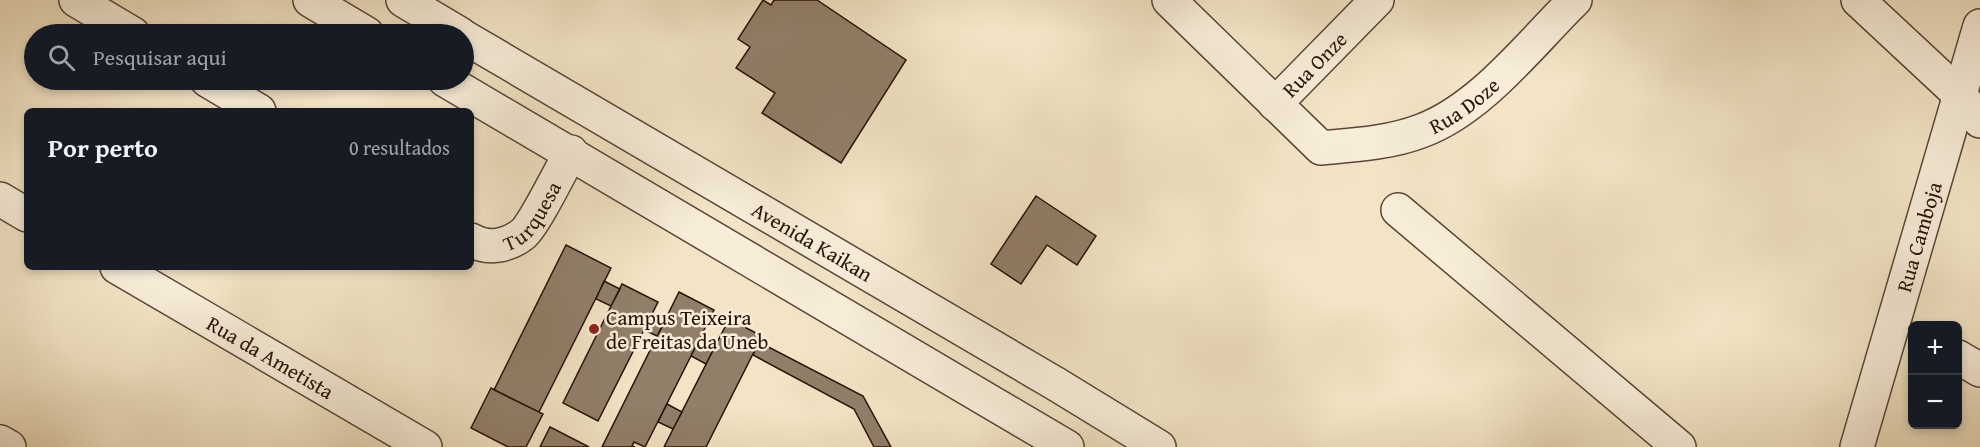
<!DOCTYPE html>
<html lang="pt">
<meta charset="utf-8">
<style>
body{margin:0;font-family:"Gentium Book Plus",serif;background:#20242c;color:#f1f3f6}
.controls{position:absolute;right:18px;bottom:18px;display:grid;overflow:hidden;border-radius:9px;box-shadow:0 3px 9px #0003}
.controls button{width:54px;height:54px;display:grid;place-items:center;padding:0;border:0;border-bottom:2px solid #363941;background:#171b24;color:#f1f3f6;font:30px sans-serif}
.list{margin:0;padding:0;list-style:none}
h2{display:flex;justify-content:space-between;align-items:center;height:78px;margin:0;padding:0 24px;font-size:26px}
h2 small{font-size:20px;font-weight:400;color:#9ea1a6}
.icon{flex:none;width:33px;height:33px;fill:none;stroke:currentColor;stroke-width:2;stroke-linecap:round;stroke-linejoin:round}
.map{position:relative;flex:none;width:1980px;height:447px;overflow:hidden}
.search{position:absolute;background:#171b24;box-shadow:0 3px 9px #0003;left:24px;top:24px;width:450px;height:66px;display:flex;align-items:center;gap:15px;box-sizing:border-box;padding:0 21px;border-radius:33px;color:#9ea1a6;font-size:22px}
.panel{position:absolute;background:#171b24;box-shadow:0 3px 9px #0003;left:24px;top:108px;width:450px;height:162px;border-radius:9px}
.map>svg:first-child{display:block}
.building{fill:#917f6a;stroke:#281208;stroke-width:1.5}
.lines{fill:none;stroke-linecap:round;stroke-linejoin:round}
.minor-casing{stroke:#5a4637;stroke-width:36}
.minor{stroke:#f7edd9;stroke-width:33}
.poi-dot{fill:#8f2418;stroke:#f7edd9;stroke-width:2}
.labels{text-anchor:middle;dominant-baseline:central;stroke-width:5;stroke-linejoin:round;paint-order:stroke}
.street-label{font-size:21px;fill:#281208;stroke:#f7edd9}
.poi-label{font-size:21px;fill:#281208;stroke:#f7edd9;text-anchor:start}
</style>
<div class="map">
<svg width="1980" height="447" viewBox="0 0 1980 447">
<rect width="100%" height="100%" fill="#f2e4c5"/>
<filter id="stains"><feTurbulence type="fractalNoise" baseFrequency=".00333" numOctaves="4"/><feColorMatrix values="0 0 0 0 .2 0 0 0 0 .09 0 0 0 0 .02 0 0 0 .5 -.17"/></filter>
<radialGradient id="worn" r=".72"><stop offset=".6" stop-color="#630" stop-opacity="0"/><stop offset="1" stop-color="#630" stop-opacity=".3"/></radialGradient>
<path class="building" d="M763 0 771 5 774 0H817L906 60 841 163 762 113 775 93 736 68 750 47 738 39Z
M1036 196 1096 236 1077 265 1047 245 1021 284 991 264Z
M566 245 611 268 539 412 494 390Z
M604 281 620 289 611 306 596 299Z
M622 284 658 302 598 421 563 403Z
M679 292 714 310 691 356 645 447 634 442 632 446 635 447H602Z
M652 313 666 320 657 336 644 330Z
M729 319 762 336 759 342 706 447H664Z
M700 338 715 346 706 364 691 356Z
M759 342 863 396 891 447H874L854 409 753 355Z
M491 388 543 414 526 447H508L471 428Z
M667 404 682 412 673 429 658 422Z
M550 427 589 447H540Z"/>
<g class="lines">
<defs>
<g id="minor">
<path d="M76 0 133 34"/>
<path d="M310 0 367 34"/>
<path d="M403 0 460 34"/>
<path id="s1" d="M1169 0 1321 148C1354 145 1390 143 1421 131 1481 109 1530 44 1575 0"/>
<path d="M1858 0 1961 96 1980 121"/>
<path id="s2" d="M464 37 1056 384 1159 447"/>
<path d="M207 80 259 111"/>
<path d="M445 80 1067 447"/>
<path id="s3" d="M1275 104 1377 0"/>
<path d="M0 199 27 215"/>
<path d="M1398 210 1679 447"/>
<path id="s4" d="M471 240C488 250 508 246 523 234 534 225 562 168 571 152"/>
<path id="s5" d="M117 267 425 447"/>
<path d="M1958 357 1980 370"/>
<path d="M0 442 9 447"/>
<path id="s6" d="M1857 447 1980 26"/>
</g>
</defs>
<use href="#minor" class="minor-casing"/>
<use href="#minor" class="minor"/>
</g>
<circle class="poi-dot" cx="594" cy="329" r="6"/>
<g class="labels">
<g class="street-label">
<text stroke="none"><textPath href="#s3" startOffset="56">Rua Onze</textPath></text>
<text stroke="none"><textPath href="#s1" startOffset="364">Rua Doze</textPath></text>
<text stroke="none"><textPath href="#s4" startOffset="75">Turquesa</textPath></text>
<text stroke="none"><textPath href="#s6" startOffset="219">Rua Camboja</textPath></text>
<text stroke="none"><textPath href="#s2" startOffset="404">Avenida Kaikan</textPath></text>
<text stroke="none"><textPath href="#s5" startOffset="178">Rua da Ametista</textPath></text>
</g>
<g class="poi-label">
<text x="606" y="317">Campus Teixeira<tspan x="606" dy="24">de Freitas da Uneb</tspan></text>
</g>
</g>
<rect width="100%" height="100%" filter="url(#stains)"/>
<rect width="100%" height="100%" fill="url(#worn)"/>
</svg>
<div class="controls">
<button>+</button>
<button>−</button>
</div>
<div class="search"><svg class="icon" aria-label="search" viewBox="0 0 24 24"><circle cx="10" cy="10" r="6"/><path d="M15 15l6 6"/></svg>Pesquisar aqui</div>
<section class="panel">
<h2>Por perto<small>0 resultados</small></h2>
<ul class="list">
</ul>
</section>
</div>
